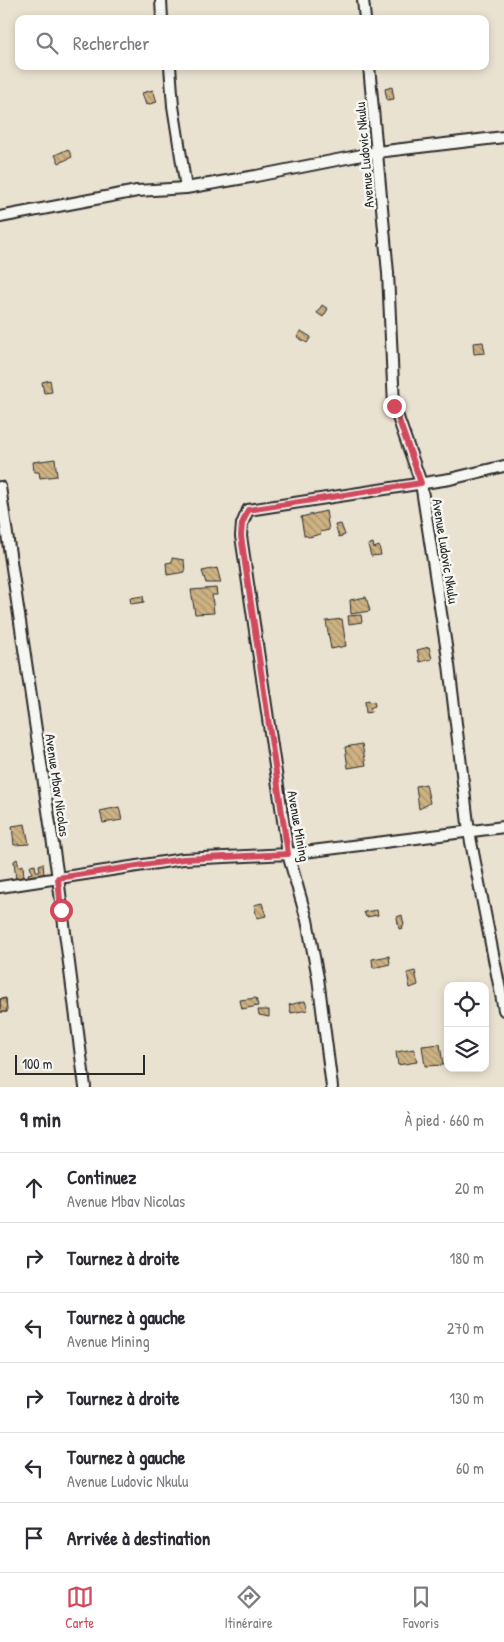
<!DOCTYPE html>
<html lang="fr">
<meta charset="utf-8">
<style>
body{margin:0;font-family:"Patrick Hand",sans-serif;background:#f7f7f7;color:#2b2b33}
.controls{position:absolute;right:15px;bottom:15px;display:grid;overflow:hidden;border-radius:10px;box-shadow:0 2px 8px #0003}
.controls button{width:45px;height:45px;display:grid;place-items:center;padding:0;border:0;border-bottom:1px solid #e1e1e2;background:#fff;color:#2b2b33;font:25px sans-serif}
.scale{position:absolute;left:15px;bottom:12px;width:130px;box-sizing:border-box;padding-left:5px;border:2px solid #2b2b2b;border-top:0;font-size:14px;line-height:18px;white-space:nowrap;color:#2b2b2b;-webkit-text-stroke:4px #f6f6f2;paint-order:stroke}
.stop{position:absolute;width:15px;height:15px;margin:-11px;border:4px solid #d1495b;border-radius:50%;background:#fff}
.stop.end{background:#d1495b;border-color:#fff;box-shadow:0 1px 5px #0008}
.list{margin:0;padding:0;list-style:none}
h2{display:flex;justify-content:space-between;align-items:center;height:65px;margin:0;padding:0 20px;font-size:21px}
h2 small{font-size:16px;font-weight:400;color:#7c7c81}
.list li{display:grid;grid-template-columns:32px 1fr auto;gap:15px;align-items:center;box-sizing:border-box;height:70px;padding:0 20px;border-top:1px solid #e1e1e2}
.list b{display:block;font-size:19px;white-space:nowrap}
.list p{margin:0;font-size:16px;white-space:nowrap;color:#7c7c81}
.list em{font-size:16px;font-style:normal;color:#7c7c81}
.icon{flex:none;width:28px;height:28px;fill:none;stroke:currentColor;stroke-width:2;stroke-linecap:round;stroke-linejoin:round}
.map{position:relative;flex:none;width:504px;height:1087px;overflow:hidden}
.search{position:absolute;background:#fff;box-shadow:0 2px 8px #0003;left:15px;right:15px;top:15px;height:55px;display:flex;align-items:center;gap:12px;box-sizing:border-box;padding:0 18px;border-radius:10px;color:#7c7c81;font-size:19px}
.sheet{height:485px;background:#fff}
nav{display:flex;justify-content:space-around;align-items:center;box-sizing:border-box;height:70px;border-top:1px solid #e1e1e2;background:#fff;font-size:14px;color:#7c7c81}
nav a{display:grid;justify-items:center;gap:2px}
nav .on{color:#d1495b}
.map>svg:first-child{display:block}
.building{fill:url(#building-back-hatch);stroke:#2b2b2b}
.lines{fill:none;stroke-linecap:round;stroke-linejoin:round}
.minor-casing{stroke:#2b2b2b;stroke-width:14}
.minor{stroke:#f6f6f2;stroke-width:10}
.route{stroke:#d1495b;stroke-width:6}
.labels{text-anchor:middle;dominant-baseline:central;stroke-width:5;stroke-linejoin:round;paint-order:stroke}
.street-label{font-size:14px;fill:#2b2b2b;stroke:#f6f6f2}
</style>
<div class="map">
<svg width="504" height="1087" viewBox="0 0 504 1087">
<defs>
<pattern id="building-back-hatch" width="6" height="6" patternUnits="userSpaceOnUse" patternTransform="scale(1.25)"><rect width="6" height="6" fill="#ceb283"/><path d="M-1 5l2 2M0 0l6 6M5-1l2 2" fill="none" stroke="#a7916b"/></pattern>
</defs>
<rect width="100%" height="100%" fill="#eae2d1"/>
<filter id="ink" filterUnits="userSpaceOnUse"><feTurbulence type="fractalNoise" baseFrequency=".02" numOctaves="2"/><feDisplacementMap in="SourceGraphic" scale="10" xChannelSelector="R" yChannelSelector="G"/><feConvolveMatrix kernelMatrix="1 2 1 2 8 2 1 2 1" color-interpolation-filters="sRGB"/></filter>
<g filter="url(#ink)">
<path class="building" d="M392 87 394 99 387 100 385 89Z
M153 90 157 102 146 105 142 93Z
M68 149 72 157 59 163 55 155Z
M322 305 328 309 323 317 317 313Z
M301 331 311 337 307 343 297 337Z
M483 342 485 353 474 354 473 343Z
M50 380 52 392 44 393 42 382Z
M55 459 57 476 40 478 39 472H34L33 462Z
M326 511 329 530 320 532 321 534 309 537 304 535 301 517Z
M341 524 345 535 339 537 335 525Z
M373 543 374 548 379 546 381 555 371 556 368 545Z
M172 558 184 560 185 572 167 575 166 563 172 562Z
M217 568 221 583H206L202 571Z
M216 588 217 595H212L214 613 195 614 191 590Z
M143 596 144 602 131 604 130 598Z
M366 597 370 611 351 614 350 600Z
M361 615 362 622 349 624 348 616Z
M342 619 346 646 331 649 326 621Z
M429 647 432 659 420 662 417 650Z
M369 700V703L374 701 375 706 370 708 371 712 366 713 365 701Z
M362 744 366 765 348 768 345 747Z
M426 784 430 803 419 809 416 786Z
M119 807 122 820 103 823 100 811Z
M25 824 29 844 14 845 12 826Z
M17 859 19 867 23 865 24 879 16 880 14 861Z
M43 863 44 875 29 877 28 874 32 873 30 866 35 865 36 871H40L39 865Z
M262 903 266 916 257 918 254 905Z
M377 910 378 915 366 917 364 912Z
M402 915 404 925 402 926 403 928 399 929 397 917Z
M389 956 390 964 373 968 372 959Z
M415 971 418 985 410 988 407 973Z
M6 998 7 1012H0V999Z
M256 998 258 1006 242 1009 240 1000Z
M0 999H6L7 1012H0Z
M305 1001 308 1010 291 1013 289 1005Z
M258 1010H269V1017L259 1015Z
M440 1044 443 1065 425 1066 422 1046Z
M414 1049 417 1062 398 1065 396 1052Z"/>
<g class="lines">
<defs>
<path id="minor" d="M161 0 162 19
M363 0 365 19
M170 66 173 106 186 188
M369 66 388 273 394 406 421 483 449 665 469 832 504 1010
M0 217 137 191 186 188 256 176 377 152 504 137
M0 487 58 878 85 1087
M0 887 183 859 288 854 504 827
M332 1087 318 978 307 920 288 854 241 536 242 524 248 510 450 479 504 466"/>
</defs>
<use href="#minor" class="minor-casing"/>
<use href="#minor" class="minor"/>
</g>
</g>
<g class="lines" filter="url(#ink)">
<path class="route" d="M61 910 58 878 183 859 288 854 241 536 242 524 248 510 421 483 394 406"/>
</g>
<g class="labels">
<g class="street-label">
<text transform="translate(364 155) rotate(-95)">Avenue Ludovic Nkulu</text>
<text transform="translate(446 551) rotate(81)">Avenue Ludovic Nkulu</text>
<text transform="translate(58 785) rotate(82)">Avenue Mbav Nicolas</text>
<text transform="translate(299 826) rotate(80)">Avenue Mining</text>
</g>
</g>
</svg>
<div class="controls">
<button><svg class="icon" aria-label="locate" viewBox="0 0 24 24"><circle cx="12" cy="12" r="6"/><path d="M12 2v4M12 18v4M2 12h4M18 12h4"/></svg></button>
<button><svg class="icon" aria-label="layers" viewBox="0 0 24 24"><path d="M12 4l9 5-9 5-9-5zM3 14l9 5 9-5"/></svg></button>
</div>
<div class="scale">100 m</div>
<div class="stop" style="left:61px;top:910px"></div>
<div class="stop end" style="left:394px;top:406px"></div>
<div class="search"><svg class="icon" aria-label="search" viewBox="0 0 24 24"><circle cx="10" cy="10" r="6"/><path d="M15 15l6 6"/></svg>Rechercher</div>
</div>
<section class="sheet">
<h2>9 min<small>À pied · 660 m</small></h2>
<ul class="list">
<li><svg class="icon" aria-label="ahead" viewBox="0 0 24 24"><path d="M12 20V5M6 11l6-6 6 6"/></svg><div><b>Continuez</b><p>Avenue Mbav Nicolas</p></div><em>20 m</em></li>
<li><svg class="icon" aria-label="right" viewBox="0 0 24 24"><path d="M7 20v-9h11M14 6l5 5-5 5"/></svg><div><b>Tournez à droite</b></div><em>180 m</em></li>
<li><svg class="icon" aria-label="left" viewBox="0 0 24 24"><path d="M17 20v-9H6M10 6l-5 5 5 5"/></svg><div><b>Tournez à gauche</b><p>Avenue Mining</p></div><em>270 m</em></li>
<li><svg class="icon" aria-label="right" viewBox="0 0 24 24"><path d="M7 20v-9h11M14 6l5 5-5 5"/></svg><div><b>Tournez à droite</b></div><em>130 m</em></li>
<li><svg class="icon" aria-label="left" viewBox="0 0 24 24"><path d="M17 20v-9H6M10 6l-5 5 5 5"/></svg><div><b>Tournez à gauche</b><p>Avenue Ludovic Nkulu</p></div><em>60 m</em></li>
<li><svg class="icon" aria-label="arrive" viewBox="0 0 24 24"><path d="M6 21V4h12l-3 4 3 4H6"/></svg><div><b>Arrivée à destination</b></div></li>
</ul>
</section>
<nav>
<a class="on"><svg class="icon" aria-label="map" viewBox="0 0 24 24"><path d="M3 6l6-2 6 2 6-2v14l-6 2-6-2-6 2zM9 4v14M15 6v14"/></svg>Carte</a>
<a><svg class="icon" aria-label="directions" viewBox="0 0 24 24"><path d="M12 3l9 9-9 9-9-9zM9 14v-3h6M13 9l2 2-2 2"/></svg>Itinéraire</a>
<a><svg class="icon" aria-label="saved" viewBox="0 0 24 24"><path d="M7 4h10v16l-5-4-5 4z"/></svg>Favoris</a>
</nav>
